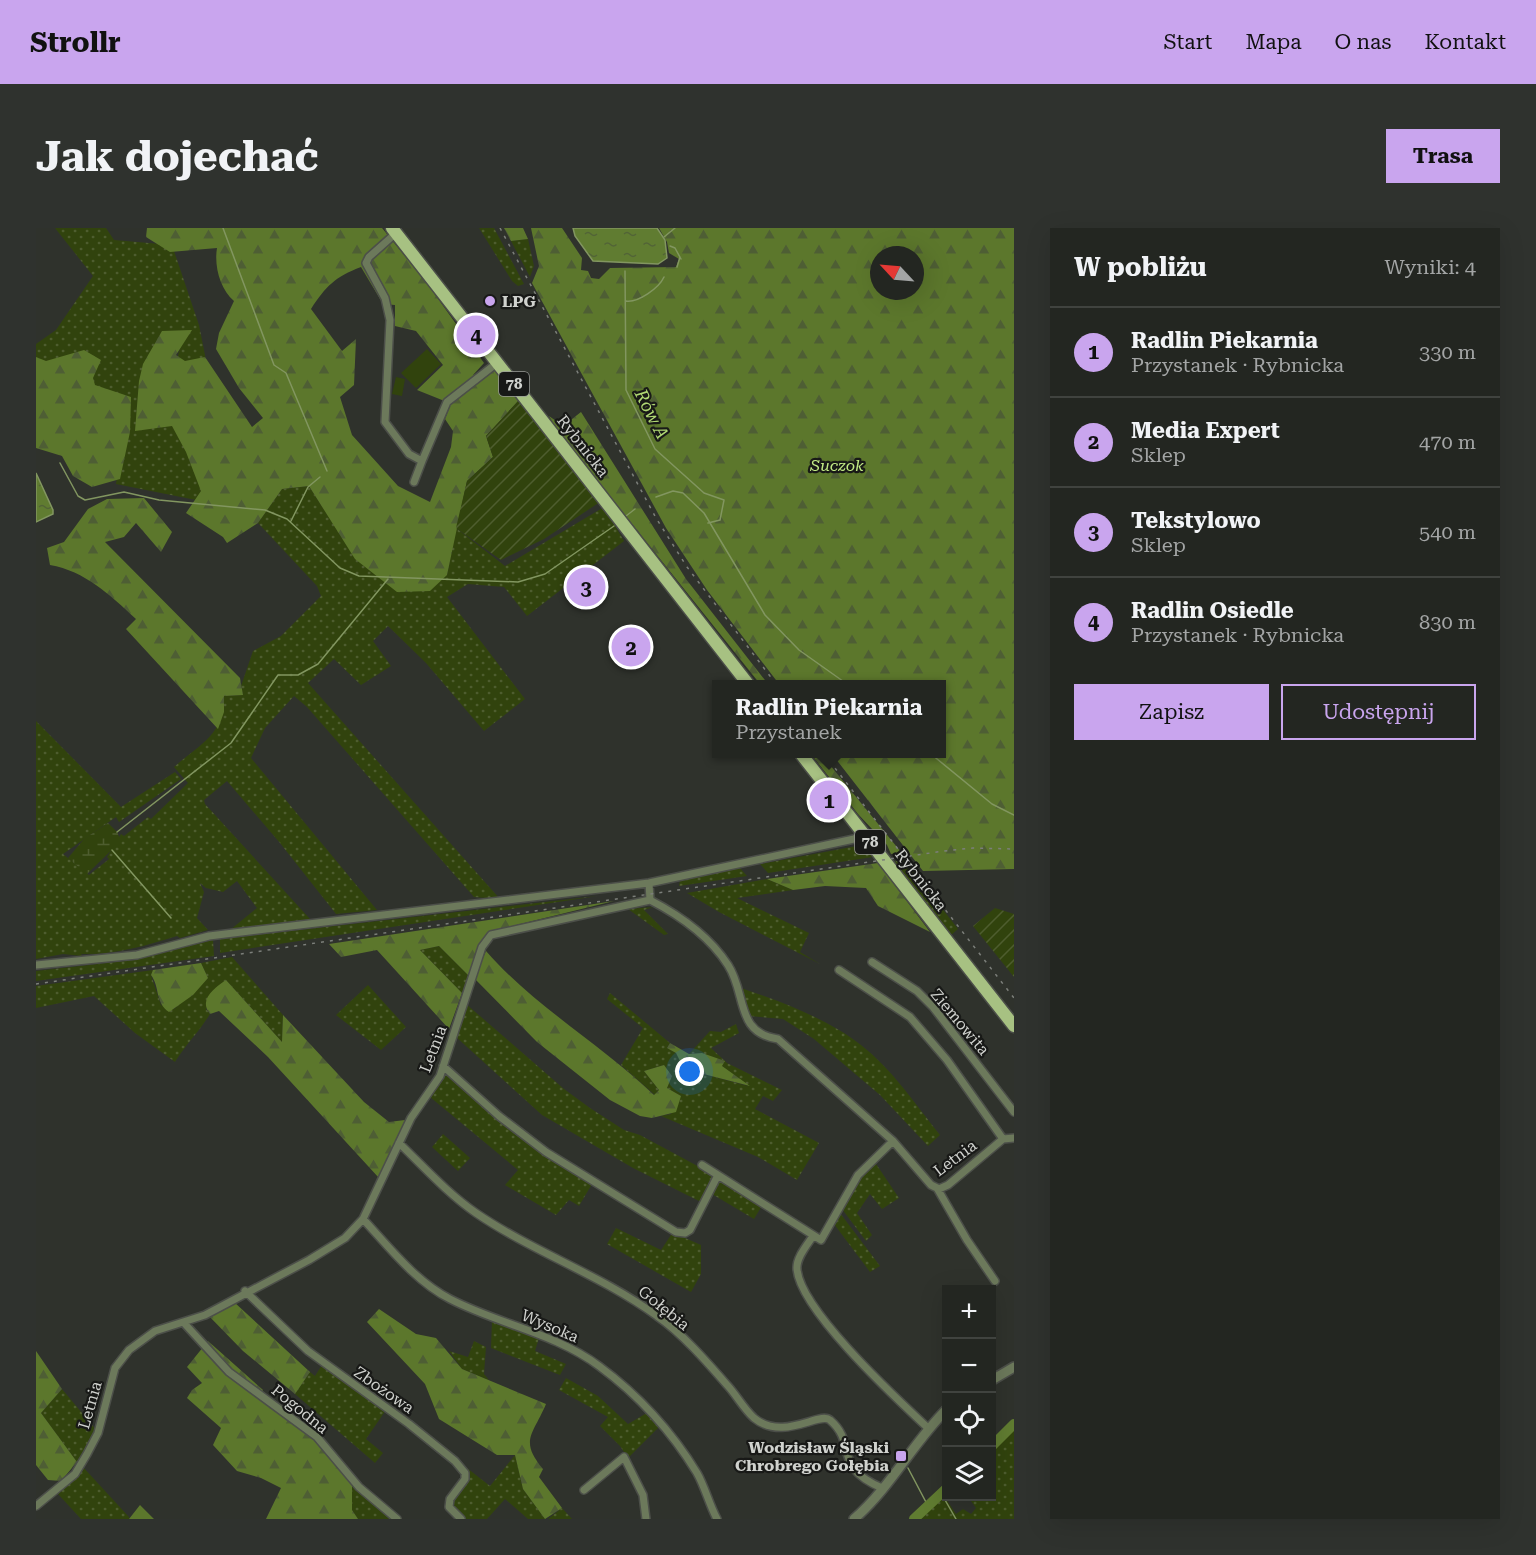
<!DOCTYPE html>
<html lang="pl">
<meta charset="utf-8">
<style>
body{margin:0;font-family:"Roboto Serif",serif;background:#2f322e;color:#f1f3f6}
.controls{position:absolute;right:18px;bottom:18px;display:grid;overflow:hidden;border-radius:0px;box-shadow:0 6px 24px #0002}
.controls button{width:54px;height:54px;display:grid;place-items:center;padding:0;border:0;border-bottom:2px solid #40433f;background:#232621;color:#f1f3f6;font:30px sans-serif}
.compass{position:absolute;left:834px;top:18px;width:54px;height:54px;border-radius:50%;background:#232621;box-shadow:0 6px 24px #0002;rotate:296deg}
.you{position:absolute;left:654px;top:844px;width:21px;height:21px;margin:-15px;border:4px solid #fff;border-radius:50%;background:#1a73e8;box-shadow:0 0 0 9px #1a73e833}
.badge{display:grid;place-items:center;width:39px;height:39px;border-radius:50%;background:#c9a5ee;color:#111;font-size:20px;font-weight:700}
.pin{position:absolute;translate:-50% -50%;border:3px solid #fff;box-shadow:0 2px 6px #0006}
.popup{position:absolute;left:676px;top:452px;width:234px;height:78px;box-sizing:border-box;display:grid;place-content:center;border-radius:0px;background:#232621;filter:drop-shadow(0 2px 4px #0005);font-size:20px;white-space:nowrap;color:#a3a5a5}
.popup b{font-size:22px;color:#f1f3f6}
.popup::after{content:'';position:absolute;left:50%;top:100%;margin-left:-12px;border:12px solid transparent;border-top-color:#232621}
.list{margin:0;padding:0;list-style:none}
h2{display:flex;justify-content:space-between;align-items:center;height:78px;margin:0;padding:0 24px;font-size:26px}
h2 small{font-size:20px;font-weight:400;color:#a3a5a5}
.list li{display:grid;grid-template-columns:39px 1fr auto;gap:18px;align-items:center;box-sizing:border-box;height:90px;padding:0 24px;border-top:2px solid #40433f}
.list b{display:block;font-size:22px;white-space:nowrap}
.list p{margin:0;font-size:20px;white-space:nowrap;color:#a3a5a5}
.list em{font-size:20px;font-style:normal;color:#a3a5a5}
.actions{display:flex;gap:12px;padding:18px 24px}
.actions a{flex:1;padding:14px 0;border:2px solid #c9a5ee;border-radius:0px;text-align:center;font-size:21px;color:#c9a5ee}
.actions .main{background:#c9a5ee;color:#111}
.icon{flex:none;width:33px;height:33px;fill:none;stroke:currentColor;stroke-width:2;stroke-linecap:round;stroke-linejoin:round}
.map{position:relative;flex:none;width:978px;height:1291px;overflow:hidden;border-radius:0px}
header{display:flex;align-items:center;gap:36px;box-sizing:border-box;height:84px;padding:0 30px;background:#c9a5ee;color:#111}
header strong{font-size:28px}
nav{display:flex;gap:33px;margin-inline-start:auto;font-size:21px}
.intro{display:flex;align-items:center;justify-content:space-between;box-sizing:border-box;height:144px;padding:0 36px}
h1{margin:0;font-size:42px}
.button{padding:15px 27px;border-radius:0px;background:#c9a5ee;color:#111;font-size:21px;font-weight:700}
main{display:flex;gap:36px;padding:0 36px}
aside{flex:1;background:#232621;border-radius:0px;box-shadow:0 6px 24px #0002}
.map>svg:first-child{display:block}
.grass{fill:url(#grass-dots)}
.forest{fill:url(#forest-firs);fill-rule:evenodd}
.wetland{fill:url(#wetland-marsh)}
.garden{fill:url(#garden-furrows)}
.pitch{fill:#31430d}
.water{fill:url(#water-ripples);stroke:#829660;stroke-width:1.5}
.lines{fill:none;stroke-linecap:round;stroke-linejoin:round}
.stream{stroke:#829660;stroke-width:1.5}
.river{stroke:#607c31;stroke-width:10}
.minor-casing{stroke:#4c4f49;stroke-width:10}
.tertiary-casing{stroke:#4c4f49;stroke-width:12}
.primary-casing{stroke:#4c4f49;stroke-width:15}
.minor{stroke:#6c795b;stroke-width:7}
.tertiary{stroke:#6c795b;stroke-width:9}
.primary{stroke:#a7c182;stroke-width:12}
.rail{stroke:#7c7f7a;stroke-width:1.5;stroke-dasharray:3 6;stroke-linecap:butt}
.poi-dot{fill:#c9a5ee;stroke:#181917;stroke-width:2}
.labels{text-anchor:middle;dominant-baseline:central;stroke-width:4.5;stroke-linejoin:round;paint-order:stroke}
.shield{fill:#181917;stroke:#999a97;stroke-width:1.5}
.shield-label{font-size:15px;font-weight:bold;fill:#d0d2ce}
.poi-label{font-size:16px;font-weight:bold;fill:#d0d2ce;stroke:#181917;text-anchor:start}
.street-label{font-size:16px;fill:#d0d2ce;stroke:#181917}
.park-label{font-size:16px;font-style:italic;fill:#c2eb85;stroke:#181917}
.water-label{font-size:18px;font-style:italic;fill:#b0d873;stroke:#181917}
</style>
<header>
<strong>Strollr</strong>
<nav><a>Start</a><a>Mapa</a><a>O nas</a><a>Kontakt</a></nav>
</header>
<div class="intro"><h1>Jak dojechać</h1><a class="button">Trasa</a></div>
<main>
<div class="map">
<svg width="978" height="1291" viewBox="0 0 978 1291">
<defs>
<pattern id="grass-dots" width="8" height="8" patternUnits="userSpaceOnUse" patternTransform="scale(1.5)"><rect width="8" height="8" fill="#31430d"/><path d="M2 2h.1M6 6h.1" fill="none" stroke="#4e5d2f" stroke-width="1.8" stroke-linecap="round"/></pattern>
<pattern id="forest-firs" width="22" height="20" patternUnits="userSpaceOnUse" patternTransform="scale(1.5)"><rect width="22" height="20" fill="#5c772c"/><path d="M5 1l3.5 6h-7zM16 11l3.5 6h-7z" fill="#4e5e34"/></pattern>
<pattern id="wetland-marsh" width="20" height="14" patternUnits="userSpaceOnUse" patternTransform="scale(1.5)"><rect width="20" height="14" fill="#31430d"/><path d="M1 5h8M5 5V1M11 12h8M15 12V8" fill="none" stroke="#4e5d2f"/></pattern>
<pattern id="garden-furrows" width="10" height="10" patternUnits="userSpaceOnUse" patternTransform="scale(1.5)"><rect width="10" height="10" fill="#31430d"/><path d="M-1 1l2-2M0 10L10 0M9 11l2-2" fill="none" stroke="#4e5d2f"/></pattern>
<pattern id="water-ripples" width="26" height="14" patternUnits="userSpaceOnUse" patternTransform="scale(1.5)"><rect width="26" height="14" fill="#607c31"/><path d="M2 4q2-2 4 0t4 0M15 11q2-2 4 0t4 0" fill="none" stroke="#526436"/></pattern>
</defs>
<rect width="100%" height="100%" fill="#2f322c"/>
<path class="grass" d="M19 0H70L78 12 136 17 163 97 171 137 140 136 146 110H133L143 193 175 269 165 273 80 256 88 204 0 136V116L20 102 57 48Z
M443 0H458L488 56 482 58 476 53Z
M492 11 498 38 494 49 475 13Z
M273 258 287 280 411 347 420 300 469 338 568 279 588 313 491 388 468 359 432 356 411 369 489 471 448 503 390 435 352 398 337 413 355 438 325 457 298 431 272 455 464 671 438 669 271 479 258 468 229 500 215 530 341 682 300 686 244 615 191 553 168 572 169 576 274 691 194 702 221 680 201 653 187 664 170 660 164 655 168 664 161 690 172 702 144 710 141 708C109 718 79 727 45 726L46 728 27 726 0 731V493L85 579 139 544 145 551 83 594 80 589 27 626 53 647 73 631 71 629 85 606 88 608 112 589 115 591 152 555 138 539C164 516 189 506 188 468L207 467 205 458 217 423 245 408 285 368 281 358 222 295 246 261Z
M826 617 837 629 732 645 724 636Z
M868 631 922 701 914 708 857 634Z
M703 639 711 648 643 658 644 652Z
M731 651 757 662 701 670 773 705 764 724 784 736 683 684 651 665Z
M562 668 184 725V711Z
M617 679 608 682 632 706 628 707 592 681Z
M177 712 178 728 0 753V743L98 732Z
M403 718 432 747 426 765 384 722Z
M196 729 247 787 246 814 190 752 170 781 174 786C163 804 150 816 139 834L99 805 58 768 0 780V758L117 742 115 747 125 777 138 781 172 750 165 735Z
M332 757 370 799 345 822 300 787Z
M705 760C746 774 792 791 825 817 856 841 880 877 904 907L892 918 844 867 778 811 747 791 713 788Z
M574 765 634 815 631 820 640 825 648 841 712 858 686 838 688 833 666 825 653 826 674 803 685 804 700 796 703 805 675 820 691 835 746 862 737 873 727 868 719 881 783 915 761 952 722 929 625 888 635 886 645 868 631 860 636 848 628 837 608 843 623 862 619 867 585 837 607 800 571 771Z
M429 775 528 861 554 880 588 902 604 907 680 948 665 974 597 940 506 887 420 809Z
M409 843 556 956 543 978 533 972 520 987 469 957 482 942 394 869Z
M407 906 434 930 422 943 396 919Z
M838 933 863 970 846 981 834 966 821 985 836 1007 830 1013 806 981 819 956Z
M686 952 727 976 718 991 676 966 682 954Z
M804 985 844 1038 834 1044 798 996Z
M580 1000 625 1022 637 1004 651 1006 649 1010 665 1017V1046L655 1064 571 1016Z
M456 1092 503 1110 499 1123 530 1136 524 1147 455 1120Z
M438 1113 450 1119 448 1146 453 1152 426 1141 413 1123 432 1129Z
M286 1137 350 1182 330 1211 347 1225 339 1235 259 1166 274 1144 279 1148Z
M530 1150 562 1168 592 1196 616 1182 627 1195 592 1230 584 1218 564 1198 572 1189 523 1162Z
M26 1161 61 1203 41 1234 5 1185Z
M978 1201V1291H883L908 1268 920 1286 927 1281 935 1286 940 1280 932 1269 956 1268V1222Z
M479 1227 487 1261 509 1291H492L469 1271 451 1291H428L416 1278 431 1249V1240L454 1258Z
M46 1238 93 1289V1291H45L22 1266Z
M316 1256 356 1291H322L316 1282Z
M526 1280 536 1291H512Z"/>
<path class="forest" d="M111 0H346L390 54 448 135 437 147 459 141 484 171 450 208 457 229 431 253 411 347 394 363 361 364 319 331 273 258 246 261 222 295 191 315 187 309 150 285 165 263 150 224 136 198 99 203 103 153 107 136 126 103 156 102 140 127 149 133 169 129 216 199 227 190 203 160 180 121 183 105 198 73C184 61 178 38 181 20L134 24 110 9ZM325 39 347 76 359 77V98L380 103 407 137 381 162 406 172 414 178 409 191 417 203 415 219 394 274 362 258 316 207 304 169 318 157 320 111 306 123 275 81C290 58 299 49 325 39Z
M468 0H487L492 11 475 13Z
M495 0H526L546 30 545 42 552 43 555 50 563 51 574 40 640 39 643 31 633 25 631 14 623 0H978V641L887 643 796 526H906V456H743L671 362 630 300 496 55 503 38ZM843 27H879V63H843Z
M48 122 65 132 57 150 59 157 95 169 94 204 84 251 56 259 37 248 26 228 0 220V129L10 133Z
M545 184 650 351 732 456H724L521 202 513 188 527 198Z
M108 270 136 304 125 324 100 295 88 309 69 314 204 450 207 467 188 468V484L182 501 90 401 100 391C74 367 49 343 14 337L11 320 28 314 52 281 71 271Z
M775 526H785L865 624 855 626 851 617 822 586Z
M842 635 894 704 842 678 830 660 789 658 757 662 731 651Z
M578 673 456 703 447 712 432 747 403 718 384 722 426 765 413 801 341 722 305 729 293 716Z
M450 723C499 779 565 816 618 867L623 862 608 843 628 837 636 848 631 860 645 868 640 884 616 890 604 888 574 872 501 814 438 750Z
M165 735 172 750 157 767 133 784C119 775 124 759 115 747L117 742Z
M190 752 246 814 247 787 328 874 353 894 369 892 343 950 232 829 183 783 174 786C162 771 179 760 190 752Z
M634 815 653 826 666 825 689 833 686 838 714 858 648 841 640 825 631 820Z
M198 1074 274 1144 259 1166 207 1123 172 1087Z
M343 1081 380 1106 400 1110 426 1141 510 1176C497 1207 483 1212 507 1241L503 1249 526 1280 509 1291 487 1261 479 1227H461L403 1191 389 1156 331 1094Z
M172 1113 227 1162 224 1167 278 1209 316 1256V1282L322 1291H230L245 1260 225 1250 201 1243 177 1217 185 1200 151 1170 156 1162 166 1155 151 1139Z
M0 1123 26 1161 5 1185 41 1234 25 1253 12 1252 0 1237Z
M104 1277 118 1291H93Z"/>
<path class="wetland" d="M72 595 81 604 85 613 51 646 32 630 48 611Z"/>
<path class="garden" d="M484 171 564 274 508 311 465 332 420 300 431 253 457 229 450 208Z
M959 680 978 686V749L937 698Z"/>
<path class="pitch" d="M391 121 405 136 380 160 365 145Z
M360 149 369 151 366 168 356 166Z"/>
<path class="water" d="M537 0H621L629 12 631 30 622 36 557 33 539 8Z
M0 245 17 282V286L0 294Z"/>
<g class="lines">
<path class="stream" d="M187 0 238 137 250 145 291 243
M628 9 639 0
M634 18 639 20 645 31
M641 39 644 29
M589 43 590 162 619 221 668 265 688 272 684 292 672 295
M590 73C602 75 623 60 628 49
M24 235 42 268 49 272 88 264 123 272 229 282 251 291 304 340 323 348 482 354 509 346 578 298
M620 269 637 263 647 265 668 285 729 387 763 422 811 456
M590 288 599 281
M255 293 272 259 284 249
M895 526 956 576 978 587
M81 604 195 515 242 447H262L282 436 352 351
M76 622 135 690
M872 1240 892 1278
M905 1265 920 1291"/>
<path class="river" d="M956 1218 978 1196
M878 1291 910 1261"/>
<defs>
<path id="minor" d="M360 5 333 29 330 35 349 70 354 92 349 194 373 226 386 233 411 174 461 135
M378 254 386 233
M613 655 614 672
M836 734 881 763 897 779 978 884
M0 737 101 727 173 708 613 655 818 611 828 605
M803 742 874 789 911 832 967 911
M407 838 463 888 510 924 640 1004 649 1005 654 1002 682 947
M363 915C387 938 411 965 440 985 497 1024 565 1047 621 1088 646 1105 672 1135 692 1158 701 1168 708 1181 718 1190 747 1214 784 1183 794 1192 822 1216 795 1238 846 1260
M666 937 785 1012 822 947 857 913 895 957 903 961 912 957 967 911 978 910
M901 960 931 1012 959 1053
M327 991C353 1019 379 1053 414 1071 462 1096 519 1105 563 1138 601 1166 636 1204 661 1245 669 1259 673 1276 681 1291
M777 1008C771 1017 760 1030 761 1041 764 1082 861 1171 892 1200
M209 1063 272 1123 373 1196 419 1233 429 1245V1251L414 1271 413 1279 425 1291
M148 1095 193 1144 281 1209 323 1259 361 1291
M548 1262 588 1229 607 1267 610 1291
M0 1278 39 1246 51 1226 62 1205 79 1140 93 1122 119 1103 169 1087 273 1032 309 1010 327 991 375 890 404 848 446 719 455 707 614 672C643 687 674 709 692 737 711 766 699 805 742 811L857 913"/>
<path id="tertiary" d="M956 1152 978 1139
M818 1291C854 1260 877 1215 910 1182"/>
<path id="primary" d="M356 0 712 456
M765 526 978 798"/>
</defs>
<use href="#minor" class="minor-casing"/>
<use href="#tertiary" class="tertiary-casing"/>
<use href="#primary" class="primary-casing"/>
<use href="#minor" class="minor"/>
<use href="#tertiary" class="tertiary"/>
<use href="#primary" class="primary"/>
<path class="rail" d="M464 0 620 290 651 339 740 456
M788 526 978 770
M0 756 908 623 937 620 978 621"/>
</g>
<g class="poi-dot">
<circle cx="454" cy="73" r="6"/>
<rect x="859" y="1222" width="12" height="12" rx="3"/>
</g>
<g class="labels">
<g class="shield">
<rect x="463" y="144" width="30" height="24" rx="4.5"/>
<rect x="819" y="602" width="30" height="24" rx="4.5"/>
</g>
<g class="shield-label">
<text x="478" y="156">78</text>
<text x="834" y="614">78</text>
</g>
<g class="poi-label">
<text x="466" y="73">LPG</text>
<text x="853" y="1219" text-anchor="end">Wodzisław Śląski<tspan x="853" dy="18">Chrobrego Gołębia</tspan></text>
</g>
<g class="street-label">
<text transform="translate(547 218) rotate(52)">Rybnicka</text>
<text transform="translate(885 652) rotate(52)">Rybnicka</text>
<text transform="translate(924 794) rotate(50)">Ziemowita</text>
<text transform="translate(397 821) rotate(-69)">Letnia</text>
<text transform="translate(919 930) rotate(-37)">Letnia</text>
<text transform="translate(628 1080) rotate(39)">Gołębia</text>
<text transform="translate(514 1098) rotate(23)">Wysoka</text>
<text transform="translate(348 1162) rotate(35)">Zbożowa</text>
<text transform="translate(54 1177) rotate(-74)">Letnia</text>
<text transform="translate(264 1181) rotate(39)">Pogodna</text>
</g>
<g class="park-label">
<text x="801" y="237">Suczok</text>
</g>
<g class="water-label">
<text transform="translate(616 186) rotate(63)">Rów A</text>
</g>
</g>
</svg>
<div class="controls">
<button>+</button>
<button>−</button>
<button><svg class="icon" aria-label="locate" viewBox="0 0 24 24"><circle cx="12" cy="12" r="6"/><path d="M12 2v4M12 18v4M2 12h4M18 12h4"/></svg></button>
<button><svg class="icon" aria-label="layers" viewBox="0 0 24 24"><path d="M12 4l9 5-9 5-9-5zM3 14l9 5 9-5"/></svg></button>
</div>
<svg class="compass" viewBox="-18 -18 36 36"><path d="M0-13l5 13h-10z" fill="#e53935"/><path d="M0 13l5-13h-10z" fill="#a3a5a5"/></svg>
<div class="you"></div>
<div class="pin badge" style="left:793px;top:572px">1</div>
<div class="popup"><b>Radlin Piekarnia</b>Przystanek</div>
<div class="pin badge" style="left:595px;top:419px">2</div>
<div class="pin badge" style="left:550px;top:359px">3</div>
<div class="pin badge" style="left:440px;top:107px">4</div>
</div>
<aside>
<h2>W pobliżu<small>Wyniki: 4</small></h2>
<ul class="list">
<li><span class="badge">1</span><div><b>Radlin Piekarnia</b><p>Przystanek · Rybnicka</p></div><em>330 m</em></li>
<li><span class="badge">2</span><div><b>Media Expert</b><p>Sklep</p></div><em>470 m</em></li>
<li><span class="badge">3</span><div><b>Tekstylowo</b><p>Sklep</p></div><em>540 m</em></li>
<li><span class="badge">4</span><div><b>Radlin Osiedle</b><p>Przystanek · Rybnicka</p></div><em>830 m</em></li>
</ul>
<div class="actions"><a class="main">Zapisz</a><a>Udostępnij</a></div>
</aside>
</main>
